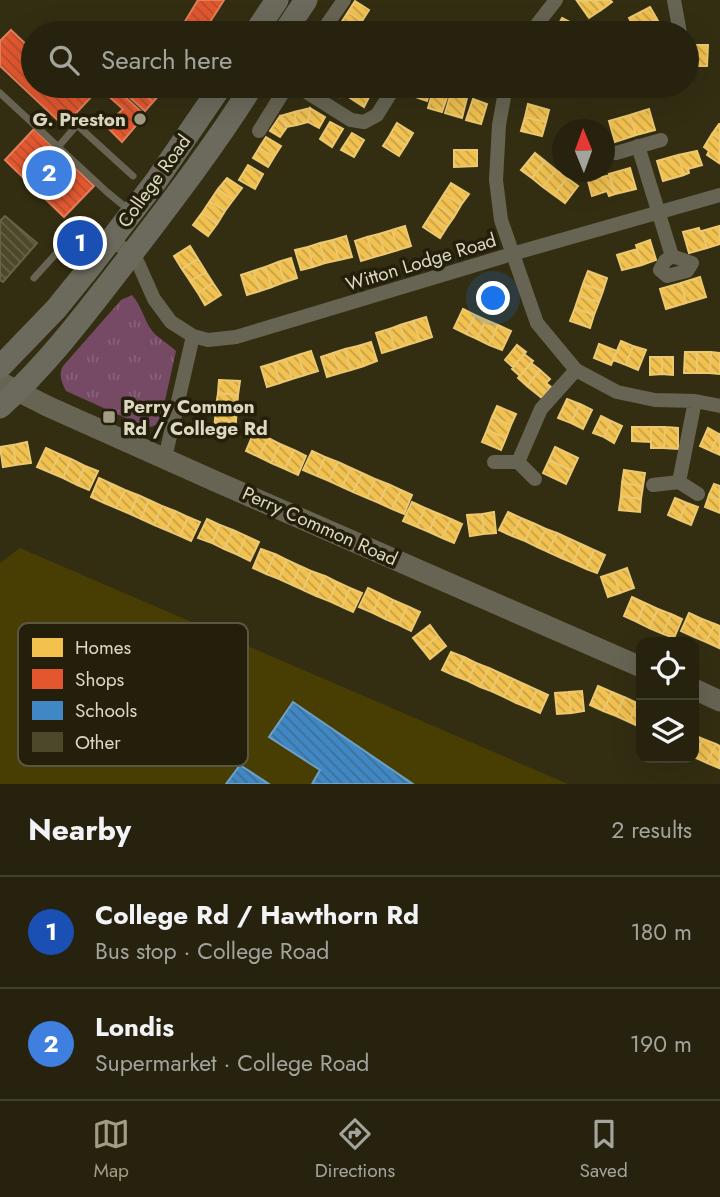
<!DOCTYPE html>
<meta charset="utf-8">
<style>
body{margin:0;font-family:Jost,sans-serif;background:#322f1c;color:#f1f3f6}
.controls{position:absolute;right:21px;bottom:21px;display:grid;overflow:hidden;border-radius:14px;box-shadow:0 7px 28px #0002}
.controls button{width:63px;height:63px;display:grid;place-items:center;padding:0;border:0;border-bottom:2px solid #423f2e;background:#26220e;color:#f1f3f6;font:35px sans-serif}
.compass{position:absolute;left:552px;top:119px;width:63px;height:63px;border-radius:50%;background:#26220e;box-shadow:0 7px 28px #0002;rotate:359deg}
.you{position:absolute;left:494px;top:299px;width:24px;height:24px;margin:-18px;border:5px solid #fff;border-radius:50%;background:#1a73e8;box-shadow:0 0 0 10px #1a73e833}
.badge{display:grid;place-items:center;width:46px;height:46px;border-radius:50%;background:#a29c83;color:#fff;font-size:23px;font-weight:700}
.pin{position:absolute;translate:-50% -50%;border:4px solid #fff;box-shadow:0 2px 7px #0006}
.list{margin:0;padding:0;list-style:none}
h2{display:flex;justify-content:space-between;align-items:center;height:91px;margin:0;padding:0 28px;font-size:30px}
h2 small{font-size:23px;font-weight:400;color:#a4a49e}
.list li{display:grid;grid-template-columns:46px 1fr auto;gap:21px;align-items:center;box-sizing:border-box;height:112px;padding:0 28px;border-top:2px solid #423f2e}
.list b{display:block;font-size:26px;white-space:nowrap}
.list p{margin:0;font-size:23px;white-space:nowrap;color:#a4a49e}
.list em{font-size:23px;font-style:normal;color:#a4a49e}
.icon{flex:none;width:38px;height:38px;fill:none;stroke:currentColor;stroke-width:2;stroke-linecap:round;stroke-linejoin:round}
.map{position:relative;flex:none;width:720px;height:784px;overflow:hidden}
.search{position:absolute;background:#26220e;box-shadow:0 7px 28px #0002;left:21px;right:21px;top:21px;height:77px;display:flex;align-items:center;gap:18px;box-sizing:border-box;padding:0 24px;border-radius:38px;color:#a4a49e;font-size:26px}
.sheet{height:315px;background:#26220e}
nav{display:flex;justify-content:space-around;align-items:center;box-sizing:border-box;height:98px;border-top:2px solid #423f2e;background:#26220e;font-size:19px;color:#a4a49e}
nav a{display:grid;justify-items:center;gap:4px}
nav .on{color:#a29c83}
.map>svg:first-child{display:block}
.built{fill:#483d02}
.grass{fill:url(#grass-tufts)}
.homes{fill:url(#homes-back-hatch);stroke:#ecc870;stroke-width:2}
.shops{fill:url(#shops-back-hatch);stroke:#e27e5a;stroke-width:2}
.schools{fill:url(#schools-back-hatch);stroke:#6ea0c4;stroke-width:2}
.building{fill:url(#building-back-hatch);stroke:#66624c;stroke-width:2}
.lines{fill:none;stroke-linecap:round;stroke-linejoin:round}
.lane{stroke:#686453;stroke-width:7}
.street{stroke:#686453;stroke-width:14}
.secondary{stroke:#686453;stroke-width:21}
.primary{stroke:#6c6a5d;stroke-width:23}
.poi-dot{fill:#a29c83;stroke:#231f0b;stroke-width:2.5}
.labels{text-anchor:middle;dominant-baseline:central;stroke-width:7;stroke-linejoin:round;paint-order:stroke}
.poi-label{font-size:19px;font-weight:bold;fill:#ddd8c0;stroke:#231f0b;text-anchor:end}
.street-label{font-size:19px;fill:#ddd8c0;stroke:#231f0b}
.key{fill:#231f0b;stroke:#5b5641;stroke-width:2}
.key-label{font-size:19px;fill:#ddd8c0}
</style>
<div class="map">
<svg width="720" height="784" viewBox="0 0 720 784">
<defs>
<pattern id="grass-tufts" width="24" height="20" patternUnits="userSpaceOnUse" patternTransform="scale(1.75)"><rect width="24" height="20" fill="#764965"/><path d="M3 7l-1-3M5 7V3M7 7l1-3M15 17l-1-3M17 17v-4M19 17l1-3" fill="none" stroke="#896279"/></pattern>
<pattern id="homes-back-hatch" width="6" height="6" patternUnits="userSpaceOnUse" patternTransform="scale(1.75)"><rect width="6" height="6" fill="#f2c14e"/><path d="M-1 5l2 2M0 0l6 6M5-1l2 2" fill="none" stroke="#c6a149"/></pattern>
<pattern id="shops-back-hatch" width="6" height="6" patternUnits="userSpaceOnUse" patternTransform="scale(1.75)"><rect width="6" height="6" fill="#e4572e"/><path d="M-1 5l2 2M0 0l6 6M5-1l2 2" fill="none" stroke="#b35032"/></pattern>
<pattern id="schools-back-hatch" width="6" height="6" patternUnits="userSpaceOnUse" patternTransform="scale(1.75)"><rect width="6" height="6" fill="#3f88c5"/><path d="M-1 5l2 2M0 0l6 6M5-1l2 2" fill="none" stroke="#406f94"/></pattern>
<pattern id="building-back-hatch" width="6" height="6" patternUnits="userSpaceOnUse" patternTransform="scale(1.75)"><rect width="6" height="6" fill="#4d482a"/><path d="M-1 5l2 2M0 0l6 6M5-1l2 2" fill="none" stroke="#666247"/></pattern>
</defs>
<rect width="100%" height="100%" fill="#332e12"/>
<path class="built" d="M20 548 568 784H0V563Z"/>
<path class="grass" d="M132 295C142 306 144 321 153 332 158 338 169 344 176 351L160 423 151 427 141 425 66 391C62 383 58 375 63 366L121 300Z"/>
<path class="homes" d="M594 0H610L612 2 601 10Z
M594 0 601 10 589 18 577 1Z
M355 1 369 10 362 21 348 12Z
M650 7 657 19 635 30 629 18Z
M348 12 362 21 355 32 341 23Z
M562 18 583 29 581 33H559L555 31Z
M657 19 664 33H637L635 30Z
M341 23 355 32V33H335Z
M437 23 449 26 447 33H434Z
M449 26 462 30 461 33H447Z
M687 44 694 45 693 66H687Z
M694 45H708L707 66H693Z
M327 86H345L346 87 340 97 325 87Z
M357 86H373L375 87 369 97 355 88Z
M409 86H431L427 101 407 94Z
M532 86H558L554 96Z
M434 87 449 92 442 112 428 108Z
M355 88 369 97 364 107 350 98Z
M451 93 467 98 462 118 445 113Z
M473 99 487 104 481 124 466 120Z
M528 104 549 110 546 122 525 117Z
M310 108 308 122 297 125 294 112Z
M310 108 325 117 319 128 308 122Z
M649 109 655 130 636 135 630 115Z
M294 112 297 125 287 127 280 116Z
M630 115 636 135 615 142 609 121Z
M280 116 287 127 280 137 270 131Z
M525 117 546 122 542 136 521 131Z
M330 122 343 129 332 147 320 139Z
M397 123 413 133 406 145 390 135Z
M719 124H720V139L712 134Z
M352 133 364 140 354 157 341 150Z
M712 134 720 139 719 163 707 155 709 151 704 147Z
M390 135 406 145 399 156 383 146Z
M266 137 281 146 274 157 259 148Z
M259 148 274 157 268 167 253 158Z
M454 150H477V166L454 167Z
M697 151 702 165 688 169 689 173 684 175 678 155Z
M535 153 545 161 532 178 521 170Z
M678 155 684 175 663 181 657 161Z
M545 161 556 170 543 187 532 178Z
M248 165 263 174 255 189 239 180Z
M630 168 636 189 615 194 609 174Z
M556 170 567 178 554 195 543 187Z
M610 175 615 194 609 196 607 191 592 196 588 181Z
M227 178 242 188 233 200 218 189Z
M567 178 578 186 565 203 554 195Z
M451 183 469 194 461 205 444 194Z
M218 189 233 200 225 211 210 201Z
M444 194 461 205 454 217 437 205Z
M210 201 225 211 217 224 202 213Z
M437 205 454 217 447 227 430 216Z
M202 213 217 224 208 236 193 225Z
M430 216 447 227 440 238 423 227Z
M405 226 411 246 398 250 392 230Z
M719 226 720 244 707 248 702 231Z
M699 228 700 231H702L707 248 689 253 683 232Z
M392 230 398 250 385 254 379 234Z
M379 234 385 254 374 257 367 237Z
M346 236 352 257 339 260 333 240Z
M367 237 374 257 361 261 355 241Z
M333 240 339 260 325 263 320 243Z
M650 240 656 260 642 265 636 245Z
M320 243 325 263 313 267 308 247Z
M190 246 198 259 182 269 174 256Z
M308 247 313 267 301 270 295 250Z
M637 249 642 265 622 270 617 255Z
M291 258 297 278 285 282 278 262Z
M198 259 206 272 190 281 182 269Z
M278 262 285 282 272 287 265 267Z
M265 267 272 287 260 291 253 271Z
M253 271 260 291 247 295 241 275Z
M588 271 607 278 603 291 583 284Z
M206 272 213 283 198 293 190 281Z
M700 277 706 297 686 303 681 283Z
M213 283 221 295 205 305 198 293Z
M681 283 686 303 666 309 660 289Z
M583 284 603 291 599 302 579 296Z
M579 296 599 302 594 315 575 308Z
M575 308 594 315 590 328 570 321Z
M463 309 475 315 466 334 454 328Z
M475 315 486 320 477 339 466 334Z
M426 317 432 337 420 341 413 321Z
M486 320 498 325 489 345 477 339Z
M413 321 420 341 407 345 400 325Z
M400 325 407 345 395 349 389 329Z
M498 325 511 331 502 350 489 345Z
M389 329 395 349 382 353 376 333Z
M621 341 633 346 626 365 613 360Z
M371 342 377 361 364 366 358 346Z
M599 344 617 351 611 365 594 358Z
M517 345 526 352 513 367 505 360Z
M358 346 364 366 351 370 345 349Z
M633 346 646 350 638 370 626 365Z
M345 349 351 370 340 373 333 353Z
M311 351 318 371 305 375 298 355Z
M685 352H697V373H684Z
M697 352H711L710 373H697Z
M711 352 720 353V374L710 373Z
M333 353 340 373 327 377 321 357Z
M524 354 533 361 520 376 512 369Z
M298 355 305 375 292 379 286 359Z
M650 357H662V374L650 375Z
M662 357H673V375L662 374Z
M286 359 292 379 280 383 274 363Z
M274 363 280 383 267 387 261 367Z
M531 363 540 370 527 386 518 378Z
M540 370 550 379 546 383 551 387 542 398 527 386Z
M219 380 240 381 238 395 218 393Z
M218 393 238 395 237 408 216 406Z
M567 399 580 404 571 423 558 418Z
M580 404 592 410 583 429 571 423Z
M216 406 237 408 236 421 215 419Z
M497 406 516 414 511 425 492 417Z
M601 416 611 421 604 437 593 433Z
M492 417 511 425 506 438 487 430Z
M215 419 236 421 235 434 214 432Z
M611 421 622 426 614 443 604 437Z
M632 427H651V442L632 441Z
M651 427H665L664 448H651Z
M665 427 678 428V449L664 448Z
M708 428 719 434 711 451 700 446Z
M487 430 506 438 501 450 482 442Z
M254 432 268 438 259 457 246 451Z
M719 434H720V455L711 451Z
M268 438 280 444 271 463 259 457Z
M27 442 31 463 16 465 13 445Z
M280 444 294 450 285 469 271 463Z
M13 445 16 465 3 467 0 447Z
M555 447 578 458 572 471 549 460Z
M46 448 59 454 51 473 37 467Z
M294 450 306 456 298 475 285 469Z
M312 451 325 457 317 476 303 470Z
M59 454 71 459 63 478 51 473Z
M325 457 338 462 329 481 317 476Z
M71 459 85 466 77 485 63 478Z
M549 460 572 471 566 484 543 473Z
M338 462 351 468 342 487 329 481Z
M85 466 98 471 89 490 77 485Z
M351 468 362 473 353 492 342 487Z
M624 470 645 473 643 486 622 483Z
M362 473 375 479 367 498 353 492Z
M99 478 112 484 104 503 91 497Z
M375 479 388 484 379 503 367 498Z
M622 483 643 486 641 499 621 496Z
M112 484 125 490 116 508 104 503Z
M388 484 401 490 392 509 379 503Z
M714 484 720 486V500L709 495Z
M125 490 138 495 130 514 116 508Z
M401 490 412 495 404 514 392 509Z
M138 495 149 500 141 519 130 514Z
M709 495 720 500V513L705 507Z
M621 496 641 499 640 512 619 510Z
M675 498 687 503 679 520 668 515Z
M149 500 162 506 154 525 141 519Z
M412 502 425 508 417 527 403 521Z
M687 503 698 507 691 525 679 520Z
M162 506 175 511 166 530 154 525Z
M425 508 437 513 429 532 417 527Z
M175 511 188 517 180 536 166 530Z
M494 512 496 533 484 534 482 514Z
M508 512 521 518 512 536 499 530Z
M437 513 451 519 442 538 429 532Z
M482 514 484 534 470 536 467 515Z
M188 517 200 522 191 541 180 536Z
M521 518 533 523 525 541 512 536Z
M207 519 220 525 212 543 198 538Z
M451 519 462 524 454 543 442 538Z
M533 523 546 529 537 547 525 541Z
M220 525 233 530 224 549 212 543Z
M546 529 557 533 548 552 537 547Z
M233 530 246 536 238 555 224 549Z
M557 533 570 539 561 558 548 552Z
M246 536 259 542 250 561 238 555Z
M570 539 581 544 573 563 561 558Z
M581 544 594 550 586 569 573 563Z
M261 549 275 554 266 574 253 568Z
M594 550 605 555 597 573 586 569Z
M275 554 287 560 279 579 266 574Z
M287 560 300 566 292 585 279 579Z
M300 566 311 571 303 590 292 585Z
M627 568 634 588 620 593 613 573Z
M311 571 325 576 316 596 303 590Z
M613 573 620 593 608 597 601 577Z
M325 576 337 582 329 601 316 596Z
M337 582 350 588 342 607 329 601Z
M350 588 362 593 353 612 342 607Z
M368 588 381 594 373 613 359 607Z
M381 594 393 600 385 619 373 613Z
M632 597 645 603 637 622 624 616Z
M393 600 407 606 399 625 385 619Z
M645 603 658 609 649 628 637 622Z
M407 606 420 612 411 631 399 625Z
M658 609 671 614 663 634 649 628Z
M689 613 702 619 694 637 681 631Z
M671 614 682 619 674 638 663 634Z
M702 619 715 624 706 642 694 637Z
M715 624 720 626 719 648 706 642Z
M430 625 438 636 422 649 413 638Z
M438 636 446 646 430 659 422 649Z
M451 652 464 657 455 676 442 670Z
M464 657 476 663 468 681 455 676Z
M476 663 489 668 480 687 468 681Z
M489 668 500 673 491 691 480 687Z
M500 673 513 679 504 697 491 691Z
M513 679 524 684 516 703 504 697Z
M524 684 537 690 529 708 516 703Z
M598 686 612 692 603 711 590 705Z
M537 690 548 695 540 713 529 708Z
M582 691 584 711 571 713 569 692Z
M569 692 571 713 557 714 555 693Z
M612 692 624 697 616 716 603 711Z
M624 697 637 703 629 722 616 716Z
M637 703 641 705 640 727 629 722Z
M694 735 703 739 694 757Z
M703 739 716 744 707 763 694 757Z
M716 744 720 746 719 768 707 763Z"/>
<path class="shops" d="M198 0H224L203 33H178Z
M11 30 33 51V86H84L93 95 64 126 0 66V41Z
M113 86 145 115 122 142 106 126 123 109 106 94Z
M117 86H135L153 102 145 111Z
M135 86H167L153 102Z
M34 129 94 186 64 217 5 160Z"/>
<path class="schools" d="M293 702 413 784H312L320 770 269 737Z
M240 765 269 784H226Z"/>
<path class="building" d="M5 216 37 243 3 282 0 280V221Z"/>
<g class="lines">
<path class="lane" d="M0 93 107 192 129 210
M58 147 77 125 133 176
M34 278 62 247 87 265"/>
<path class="street" d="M674 0 680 33
M321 33 344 0
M532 33 538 23 556 0
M297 86 351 120 364 122 377 115 395 86
M506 86 499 125 496 180 501 220 537 323 576 370 617 392 655 400 695 401 720 406
M259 131 287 86
M638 146 672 256 692 263 687 271 667 276 660 270 665 261 672 256
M616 153 661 140
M111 239 131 254 138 263 154 299 171 322 193 336 208 340 236 337 512 254 720 195
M695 401 679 482 698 494
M165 458 193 336
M494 462H518
M535 479 518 462 541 409 576 370
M653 485 679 482"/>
<path class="secondary" d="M0 382 47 406 217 482 641 667
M694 689 720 701"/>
<path class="primary" d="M255 33 277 0
M284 33 306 0
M0 367 56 309 90 267 156 181 221 86
M0 407C50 362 89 309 130 256 172 201 215 145 252 86"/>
</g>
<g class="poi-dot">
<circle cx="140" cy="119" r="7"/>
<rect x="102" y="410" width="14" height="14" rx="3.5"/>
</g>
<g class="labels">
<g class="poi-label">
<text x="126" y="119">G. Preston</text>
<text x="123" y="406" text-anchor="start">Perry Common<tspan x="123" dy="22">Rd / College Rd</tspan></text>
</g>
<g class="street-label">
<text transform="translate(154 181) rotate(-54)">College Road</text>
<text transform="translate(421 262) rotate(-17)">Witton Lodge Road</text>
<text transform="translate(320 526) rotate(24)">Perry Common Road</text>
</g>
</g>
<rect x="18" y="623" width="230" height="143" rx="10" class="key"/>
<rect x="32" y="638" width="31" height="19" fill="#f2c14e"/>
<rect x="32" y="669" width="31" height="20" fill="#e4572e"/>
<rect x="32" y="701" width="31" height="19" fill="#3f88c5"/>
<rect x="32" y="732" width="31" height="20" fill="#4d482a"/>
<g class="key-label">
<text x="75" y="654">Homes</text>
<text x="75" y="686">Shops</text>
<text x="75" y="717">Schools</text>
<text x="75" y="749">Other</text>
</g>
</svg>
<div class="controls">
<button><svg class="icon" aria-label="locate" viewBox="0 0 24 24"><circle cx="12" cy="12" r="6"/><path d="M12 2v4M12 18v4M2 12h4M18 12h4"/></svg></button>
<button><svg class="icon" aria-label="layers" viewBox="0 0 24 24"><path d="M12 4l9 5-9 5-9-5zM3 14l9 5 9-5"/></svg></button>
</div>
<svg class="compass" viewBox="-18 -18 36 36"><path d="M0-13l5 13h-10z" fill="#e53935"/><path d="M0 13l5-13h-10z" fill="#a4a49e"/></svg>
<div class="you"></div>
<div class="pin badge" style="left:80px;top:243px;background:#1a4fb4">1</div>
<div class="pin badge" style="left:49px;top:173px;background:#3f7fe0">2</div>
<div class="search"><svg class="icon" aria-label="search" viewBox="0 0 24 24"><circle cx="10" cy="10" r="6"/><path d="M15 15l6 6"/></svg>Search here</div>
</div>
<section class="sheet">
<h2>Nearby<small>2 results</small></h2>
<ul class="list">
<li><span class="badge" style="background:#1a4fb4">1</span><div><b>College Rd / Hawthorn Rd</b><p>Bus stop · College Road</p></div><em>180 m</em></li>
<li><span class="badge" style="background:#3f7fe0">2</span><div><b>Londis</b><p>Supermarket · College Road</p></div><em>190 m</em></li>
</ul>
</section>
<nav>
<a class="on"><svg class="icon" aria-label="map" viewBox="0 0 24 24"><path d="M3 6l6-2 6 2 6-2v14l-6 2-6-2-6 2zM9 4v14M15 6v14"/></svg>Map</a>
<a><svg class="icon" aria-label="directions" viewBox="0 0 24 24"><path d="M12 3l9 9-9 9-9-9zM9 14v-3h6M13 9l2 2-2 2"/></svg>Directions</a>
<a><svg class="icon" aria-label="saved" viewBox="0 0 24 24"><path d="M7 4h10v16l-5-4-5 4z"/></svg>Saved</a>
</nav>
